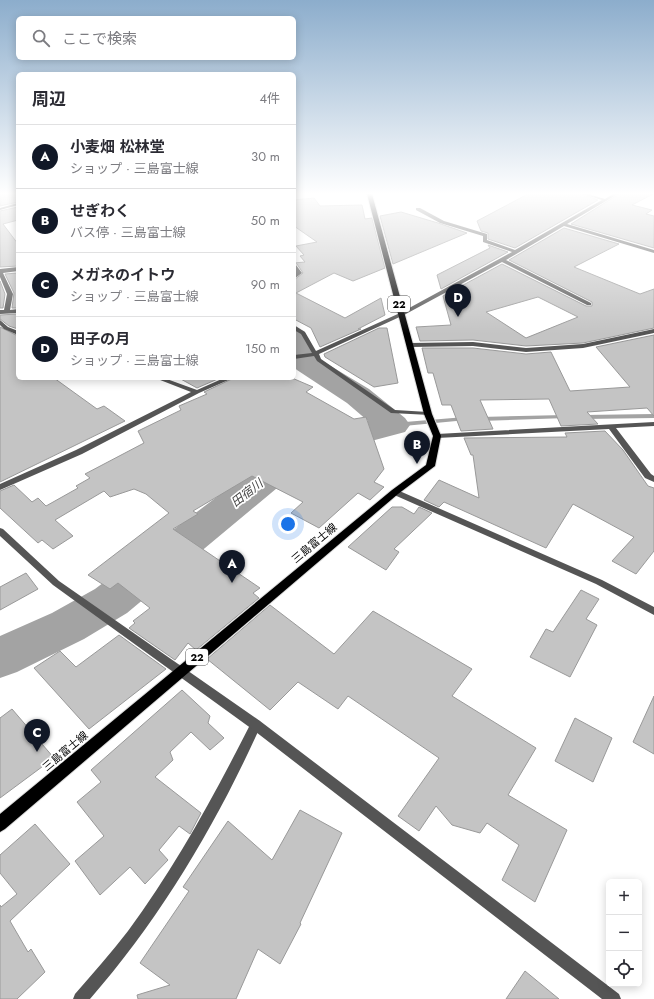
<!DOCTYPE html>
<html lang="ja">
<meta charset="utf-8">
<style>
body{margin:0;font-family:Jost,"Noto Sans JP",sans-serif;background:#f7f7f7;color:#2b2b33}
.controls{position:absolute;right:12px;bottom:12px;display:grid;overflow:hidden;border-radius:6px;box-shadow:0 2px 10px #0003}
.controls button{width:36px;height:36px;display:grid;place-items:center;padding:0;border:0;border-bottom:1px solid #e1e1e2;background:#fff;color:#2b2b33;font:20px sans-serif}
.you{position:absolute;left:288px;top:524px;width:14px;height:14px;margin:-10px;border:3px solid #fff;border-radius:50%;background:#1a73e8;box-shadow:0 0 0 6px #1a73e833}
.badge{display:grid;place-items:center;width:26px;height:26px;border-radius:50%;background:#111827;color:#fff;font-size:13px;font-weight:700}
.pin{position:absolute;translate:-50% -33px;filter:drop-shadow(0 1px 2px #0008)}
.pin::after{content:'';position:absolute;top:21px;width:14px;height:12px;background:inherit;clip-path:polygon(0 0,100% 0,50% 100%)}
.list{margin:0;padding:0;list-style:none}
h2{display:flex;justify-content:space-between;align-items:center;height:52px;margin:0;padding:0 16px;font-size:17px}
h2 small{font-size:13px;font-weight:400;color:#7c7c81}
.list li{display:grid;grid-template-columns:26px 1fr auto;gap:12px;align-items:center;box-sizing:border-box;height:64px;padding:0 16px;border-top:1px solid #e1e1e2}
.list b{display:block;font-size:15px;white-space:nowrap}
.list p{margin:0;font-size:13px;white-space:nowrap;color:#7c7c81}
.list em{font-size:13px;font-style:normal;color:#7c7c81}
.icon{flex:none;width:22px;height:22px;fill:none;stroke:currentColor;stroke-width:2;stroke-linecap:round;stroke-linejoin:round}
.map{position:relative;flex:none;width:654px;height:999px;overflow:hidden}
.search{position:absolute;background:#fff;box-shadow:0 2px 10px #0003;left:16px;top:16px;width:280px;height:44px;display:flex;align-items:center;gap:10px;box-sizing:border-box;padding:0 14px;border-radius:6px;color:#7c7c81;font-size:15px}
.panel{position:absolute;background:#fff;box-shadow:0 2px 10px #0003;left:16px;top:72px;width:280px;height:308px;border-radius:6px}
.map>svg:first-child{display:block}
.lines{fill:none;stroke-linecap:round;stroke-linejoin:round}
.stream{fill:#a3a3a3;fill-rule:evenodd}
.river{fill:#a3a3a3;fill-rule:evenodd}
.building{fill:#c4c4c4;stroke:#999;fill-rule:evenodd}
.primary-casing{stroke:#dbdbdb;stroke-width:2}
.service{fill:#555;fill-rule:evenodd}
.minor{fill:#555;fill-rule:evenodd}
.primary{fill:#000;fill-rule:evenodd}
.labels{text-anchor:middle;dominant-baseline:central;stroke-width:3.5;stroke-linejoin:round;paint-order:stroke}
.shield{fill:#fff;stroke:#4c4c4c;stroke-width:1}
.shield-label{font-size:10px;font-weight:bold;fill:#000}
.street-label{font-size:11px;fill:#000;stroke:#fff}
.water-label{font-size:12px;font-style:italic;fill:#444;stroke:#fff}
</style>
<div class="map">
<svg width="654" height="999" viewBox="0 0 654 999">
<rect width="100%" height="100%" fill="#fff"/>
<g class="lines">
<path class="stream" d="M654 414V418L584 419 581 417 584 415Z
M565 415 567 416 568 417 567 418 480 421 477 419 480 417Z
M465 417 467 418 468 419 467 420 393 427 390 425 393 423Z"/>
<path class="river" d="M294 329 304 331 319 359 369 389 405 418 410 425 405 432 341 449 289 478 127 613 84 639 17 672 0 678V636L52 613 95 589 263 462 317 435 368 421 347 403 297 370 294 367Z"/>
</g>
<path class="building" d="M0 194H18V202L0 206Z
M528 194H581L598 200 515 248 488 239V233L481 231 477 221Z
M619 194H653L632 205 652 210 646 214 654 216V248L571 224Z
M314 198 320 206 362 205 365 219 372 218 385 268 353 281 334 273 296 293 345 318 381 298 385 315 358 329H361L320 347 311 328 294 319V280L303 273 297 264 294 263 305 262 300 256 304 255 296 246 317 242 294 226V200Z
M18 207V220L3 224 18 244V266L0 267V211Z
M401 212 438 223 467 233 393 264 380 216Z
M564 228 619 244 574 267 640 294 654 289V328L583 343 526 346 473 340 420 341 416 327 451 325 443 296 502 264 586 306H592V302L509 260ZM538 297 578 317 526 338 486 312Z
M488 245 508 252 441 289 437 275 490 248Z
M18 273V308H12L14 293 5 274Z
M0 281 5 294 3 308H0Z
M18 314V329L9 326 0 319V315Z
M0 327 18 336V378H54L97 409 104 406 125 421 0 482Z
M379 328H387L398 383 374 387 325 357 324 354Z
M654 335V416L647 408 587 412 598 424 561 426 549 399 480 400 493 429 461 431 451 405H442L433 373H428L422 348H473L526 354 551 352 570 391 630 387 596 347Z
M179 378H220L197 388Z
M234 378H292L313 387 306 392 354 419 366 417 384 469 374 482 384 487 370 500 358 493 319 528 291 513 303 502 252 476 193 511 198 514 173 529 260 588 253 593 259 598 196 650 188 643 175 660 129 628 135 623 133 621 150 608 118 583 110 589 88 575 169 513 146 494 134 489 110 497 104 491 55 520 73 536 53 549 42 540 38 543 0 508V491L14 485 32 502 38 498 46 506 78 488 76 486 90 478 85 474 144 443 138 431 181 410 179 406 207 394 204 392Z
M605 431 623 450 648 486 654 488V551L636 574 612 561 634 537 573 504 546 548 444 502 439 507 424 500 439 480 479 498 473 455H471L464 438 567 437 565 433Z
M392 507H402L414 514 419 507 432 513 394 549 399 552 386 570 348 547Z
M26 573 38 589 0 610V587Z
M581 590 599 599 586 619 597 625 570 677 530 657 546 629 553 632Z
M270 605 334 654 373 611 472 669 452 696 536 748 508 795 567 830 535 902 502 880 519 845 487 823 480 833 452 825 436 806 419 831 398 816 439 758 348 696 338 709 298 682 270 710 207 659Z
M119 635 166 669 89 729 34 668 60 651 76 667Z
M182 690 210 716 208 723 224 738 210 750 191 732 170 752 173 760 155 777 201 813 190 834 179 826 159 850 168 860 145 884 130 867 100 895 75 861 104 836 77 802 101 782 91 770Z
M654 696V754L633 742Z
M12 709 54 758 0 798V718Z
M575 718 612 738 593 782 555 761Z
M300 810 342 833 300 923 301 924 280 964 258 949 236 999H138L137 995 170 985 140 963 189 891 183 887 228 821 272 860Z
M35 824 70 864 10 921 28 952 31 949 45 972 17 999H0V905L1 907 17 894 0 873V855Z
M525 971 559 999H506Z"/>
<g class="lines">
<defs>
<path id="primary" d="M367 194H372L432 414 441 436 435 466 398 494 5 829 0 832V814L392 490 426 465 433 436 424 414Z"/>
</defs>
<use href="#primary" class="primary-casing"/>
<path class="service" d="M256 720 260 721 261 725C217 823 161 918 90 999H73L75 994C93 973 111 953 128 931 176 866 215 794 252 721Z"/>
<path class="minor" d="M582 194H588L605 199 613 194H618L567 224 654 250V253L564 226 506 260 591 303V305H587L502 262 404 315 319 354 321 359 395 410 428 412 430 413 431 414 430 415 391 413 317 361 314 356 294 359V355L312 353 301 334 294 330V325L305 332 316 351 400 313 512 252 483 242V236L440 223 416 210V208H420L444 221 487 234V240L515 250 602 200Z
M18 203V205L0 210V208Z
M294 265H296L302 273 294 279V274L296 273 294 270Z
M18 267V271L3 273 13 294 10 310 18 309V313L0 314V310H4L7 294 0 277V269Z
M0 320 8 327 18 331V335L4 329 0 325Z
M654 329V333L583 348 526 352 473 346 411 347 408 345 411 343 473 342 526 348 583 344Z
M155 378H164L197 390 224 378H233L199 393 82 454 0 490V484L76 450 191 392Z
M654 422V426L616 428 651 474 654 476V482L645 478 609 429 437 438 433 436 437 434Z
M395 489 602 580 654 607V615L596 584 392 494 391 492Z
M0 528 3 529 59 581 260 721 619 994 621 999H602L252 729 53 585 0 536Z"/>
<use href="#primary" class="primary"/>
</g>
<linearGradient id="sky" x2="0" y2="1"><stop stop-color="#8cadcc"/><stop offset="0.58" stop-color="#fff"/><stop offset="1" stop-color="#fff" stop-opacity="0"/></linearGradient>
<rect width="654" height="334" fill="url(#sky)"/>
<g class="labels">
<g class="shield">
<rect x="388" y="296" width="22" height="16" rx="3"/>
<rect x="186" y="649" width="22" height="16" rx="3"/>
</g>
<g class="shield-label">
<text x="399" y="304">22</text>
<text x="197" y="657">22</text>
</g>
<g class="street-label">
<text transform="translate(314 543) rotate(-40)">三島富士線</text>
<text transform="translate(65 751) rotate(-40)">三島富士線</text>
</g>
<g class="water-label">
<text transform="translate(247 493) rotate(-38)">田宿川</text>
</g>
</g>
</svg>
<div class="controls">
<button>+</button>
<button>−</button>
<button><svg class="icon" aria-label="locate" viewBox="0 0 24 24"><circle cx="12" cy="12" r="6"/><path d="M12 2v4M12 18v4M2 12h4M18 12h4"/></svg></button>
</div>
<div class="you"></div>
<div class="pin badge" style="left:232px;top:583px">A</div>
<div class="pin badge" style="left:417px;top:464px">B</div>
<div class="pin badge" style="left:37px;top:752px">C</div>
<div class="pin badge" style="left:458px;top:317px">D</div>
<div class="search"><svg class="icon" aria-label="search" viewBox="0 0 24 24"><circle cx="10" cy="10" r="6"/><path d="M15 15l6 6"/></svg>ここで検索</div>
<section class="panel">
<h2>周辺<small>4件</small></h2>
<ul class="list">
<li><span class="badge">A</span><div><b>小麦畑 松林堂</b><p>ショップ · 三島富士線</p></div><em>30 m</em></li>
<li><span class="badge">B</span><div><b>せぎわく</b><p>バス停 · 三島富士線</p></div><em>50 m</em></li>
<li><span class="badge">C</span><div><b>メガネのイトウ</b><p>ショップ · 三島富士線</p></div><em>90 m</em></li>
<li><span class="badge">D</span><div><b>田子の月</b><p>ショップ · 三島富士線</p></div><em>150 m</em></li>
</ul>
</section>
</div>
